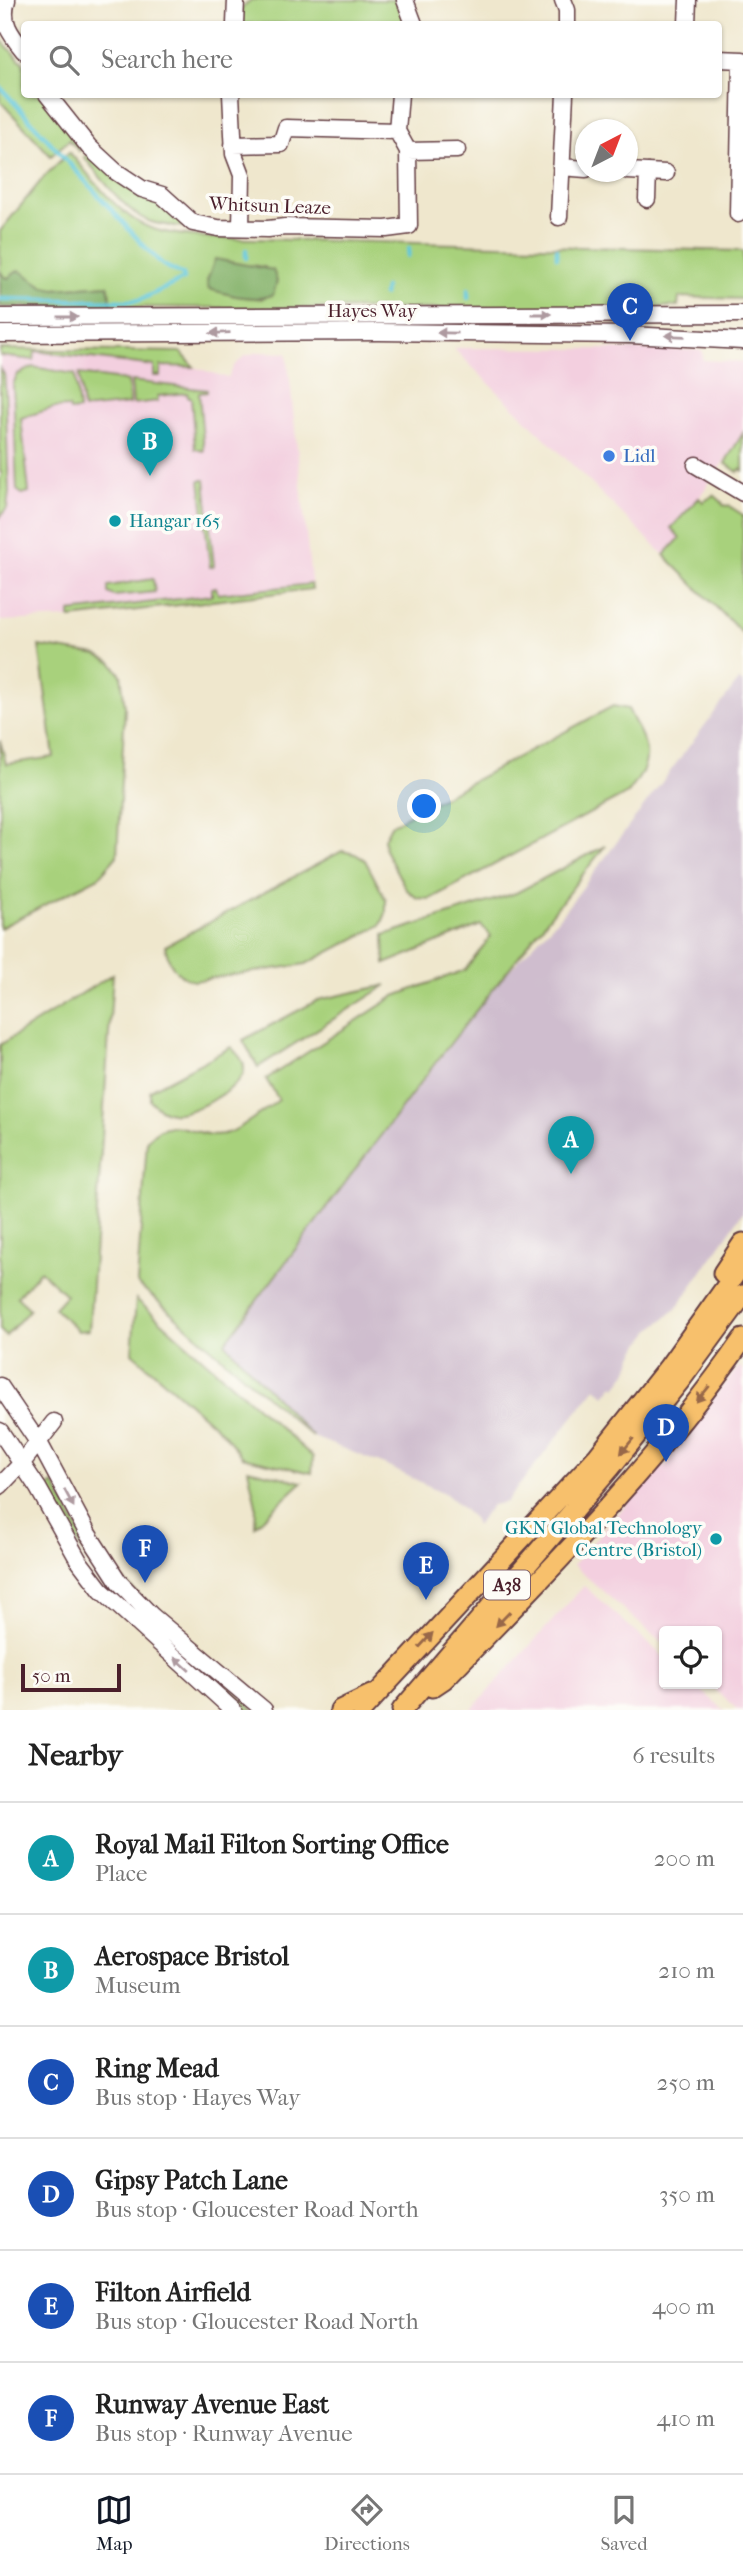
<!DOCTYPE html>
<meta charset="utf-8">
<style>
body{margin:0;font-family:"IM FELL French Canon",serif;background:#f6f6f6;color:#222}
.controls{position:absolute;right:21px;bottom:21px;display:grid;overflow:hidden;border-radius:7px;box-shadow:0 2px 5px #0004}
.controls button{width:63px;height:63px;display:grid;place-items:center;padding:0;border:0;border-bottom:2px solid #e0e0e0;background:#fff;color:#222;font:35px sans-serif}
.compass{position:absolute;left:575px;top:119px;width:63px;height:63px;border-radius:50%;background:#fff;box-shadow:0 2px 5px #0004;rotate:42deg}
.scale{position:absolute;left:21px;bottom:18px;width:100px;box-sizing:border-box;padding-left:7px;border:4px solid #4a1f2b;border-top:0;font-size:19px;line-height:24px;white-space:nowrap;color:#4a1f2b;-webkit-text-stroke:5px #fdfcf7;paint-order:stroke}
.you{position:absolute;left:425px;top:807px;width:24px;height:24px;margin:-18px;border:5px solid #fff;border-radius:50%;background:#1a73e8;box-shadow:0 0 0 10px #1a73e833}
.badge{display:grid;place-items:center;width:46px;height:46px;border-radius:50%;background:#111827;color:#fff;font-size:23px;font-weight:700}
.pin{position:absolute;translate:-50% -58px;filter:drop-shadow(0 2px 4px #0008)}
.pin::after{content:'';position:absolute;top:37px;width:24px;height:21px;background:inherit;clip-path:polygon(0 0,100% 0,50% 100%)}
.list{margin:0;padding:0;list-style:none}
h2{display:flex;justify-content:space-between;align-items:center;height:91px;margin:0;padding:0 28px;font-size:30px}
h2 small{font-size:23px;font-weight:400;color:#767676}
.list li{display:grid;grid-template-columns:46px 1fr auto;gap:21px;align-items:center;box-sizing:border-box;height:112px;padding:0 28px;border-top:2px solid #e0e0e0}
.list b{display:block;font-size:26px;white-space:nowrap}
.list p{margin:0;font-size:23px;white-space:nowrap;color:#767676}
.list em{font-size:23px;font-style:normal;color:#767676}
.icon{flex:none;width:38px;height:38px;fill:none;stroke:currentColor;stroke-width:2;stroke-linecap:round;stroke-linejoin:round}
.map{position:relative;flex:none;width:743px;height:1710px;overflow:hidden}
.search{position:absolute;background:#fff;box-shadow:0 2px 5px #0004;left:21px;right:21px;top:21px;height:77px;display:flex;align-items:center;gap:18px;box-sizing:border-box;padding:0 24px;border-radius:7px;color:#767676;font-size:26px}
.sheet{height:763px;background:#fff}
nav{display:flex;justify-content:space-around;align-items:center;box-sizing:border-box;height:98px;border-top:2px solid #e0e0e0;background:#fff;font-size:19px;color:#767676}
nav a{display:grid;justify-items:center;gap:4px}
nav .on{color:#111827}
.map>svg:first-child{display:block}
.built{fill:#f3cfdf}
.industrial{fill:#cfbdce}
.green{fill:#a8d17c;stroke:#797854;stroke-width:2;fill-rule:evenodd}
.forest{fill:#86b36c;stroke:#68694c;stroke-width:2}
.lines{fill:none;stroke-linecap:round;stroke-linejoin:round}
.stream{stroke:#5fc7db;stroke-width:4.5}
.minor-casing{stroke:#633d43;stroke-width:19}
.major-casing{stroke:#633d43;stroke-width:23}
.minor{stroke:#fff;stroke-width:16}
.major{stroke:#f7c06c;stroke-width:19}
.oneway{fill:#ae9aa0}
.oneway2{fill:#986748}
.shop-dot{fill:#3f7fe0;stroke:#fdfcf7;stroke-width:2.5}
.culture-dot{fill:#0f9aa8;stroke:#fdfcf7;stroke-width:2.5}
.labels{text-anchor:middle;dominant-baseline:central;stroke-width:7;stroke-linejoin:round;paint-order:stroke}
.shield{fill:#fdfcf7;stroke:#806168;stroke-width:2}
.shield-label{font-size:18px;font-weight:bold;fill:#4a1f2b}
.street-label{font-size:19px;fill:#4a1f2b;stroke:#fdfcf7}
.shop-label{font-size:19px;fill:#366cbe;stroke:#fdfcf7;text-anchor:start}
.culture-label{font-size:19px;fill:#0d838f;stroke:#fdfcf7;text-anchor:start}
</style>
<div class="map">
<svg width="743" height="1710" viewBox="0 0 743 1710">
<rect width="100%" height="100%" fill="#fdfcf7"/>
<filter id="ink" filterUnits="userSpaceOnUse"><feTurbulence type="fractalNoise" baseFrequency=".0143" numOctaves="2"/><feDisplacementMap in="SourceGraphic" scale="14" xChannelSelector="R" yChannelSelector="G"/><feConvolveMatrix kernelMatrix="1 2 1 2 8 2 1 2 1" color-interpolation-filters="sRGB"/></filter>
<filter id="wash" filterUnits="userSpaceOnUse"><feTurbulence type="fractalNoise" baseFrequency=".00686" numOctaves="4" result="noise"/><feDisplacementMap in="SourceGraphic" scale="28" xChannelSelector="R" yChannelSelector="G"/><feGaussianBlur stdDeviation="1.57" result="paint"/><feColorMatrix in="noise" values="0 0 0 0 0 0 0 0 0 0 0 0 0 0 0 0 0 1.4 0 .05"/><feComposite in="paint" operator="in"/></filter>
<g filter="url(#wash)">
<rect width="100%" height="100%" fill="#efe7cd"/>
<path class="built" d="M453 348 697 350 703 351V360L743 362V433L699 498 671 528 680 538 664 555Z
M0 349 181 352 194 367 228 378 234 366 245 356 258 352 287 353 312 589 70 618 0 621Z
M739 1366 743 1370V1710H738L708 1684H717V1631H664V1645L573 1565 658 1468 664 1467 671 1459 670 1452Z
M584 1586 664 1657V1684H694L724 1710H471Z"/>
<path class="industrial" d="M739 680 743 683V1212L676 1309 652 1329 640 1344 633 1356 627 1373 616 1387 614 1385 605 1396 596 1388 506 1502 492 1505 476 1526 473 1518 446 1494 380 1463 313 1437 224 1343 499 981 557 920 577 895Z"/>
<path class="green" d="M251 0H396L408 24H241L242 8Z
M0 39 24 64V94L42 95 83 147 79 151 69 140 51 156 0 101Z
M69 152C91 176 118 215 148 227 168 235 191 235 212 238L743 251V299L679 297 678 306 604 310 112 307 108 285 54 289 44 287 35 282 4 277 0 271V231L44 177ZM251 265 265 267 262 299 235 296 209 289Z
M91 153 151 196 190 227C176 226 159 226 146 220 123 209 101 177 84 157Z
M0 349 181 352 194 367 161 366 160 376H154V366L35 351 34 360 0 356Z
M33 367 75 374 79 410 70 411 69 407 53 408 21 418 29 492 22 494 17 490 13 384 18 374Z
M0 368 4 374 5 385 9 492 7 508 0 517V479L2 473 0 472Z
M79 374 128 381 130 404 83 409Z
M131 381 207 390V392L199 393 204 451 195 449 191 397H188L187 393 158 396V401L133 404Z
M743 433V471L740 469 738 472 725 463Z
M200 480H205L214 566 210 567Z
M714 495 722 502 723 505 729 506 743 515V634L664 555 680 538 671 528 699 498 703 502Z
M153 579 155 592 114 596 108 593V586Z
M311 584 312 589 70 618V612L212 595V588L216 587 218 594Z
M39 646 97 655 111 662 121 675 125 707 117 856 99 877 0 928V740L6 764 54 757Z
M613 706 628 709C646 746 658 757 628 793L430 899 417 898 406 889 385 850 384 839 391 825Z
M605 846 436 1062 225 1343 313 1437 137 1283 147 1140C175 1108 196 1143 228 1133 241 1129 267 1108 279 1100L266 1079 395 996 465 970 491 936 481 925 385 964 384 935 516 893Z
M342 851 355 854 365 860 386 900V913L381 925 306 964 193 981C175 975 169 964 165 946Z
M113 974 89 1330 78 1331 54 1308 66 1295 40 1271 17 1297 30 1309 6 1336 0 1330V1045Z
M387 985 258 1067 243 1040 318 1000Z
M231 1047C237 1054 245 1060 244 1070 242 1088 190 1116 172 1113 162 1112 156 1107 150 1100V1090Z
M136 1299 313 1457 312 1473 242 1457 224 1434 132 1353Z
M248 1469 302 1482 255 1526 256 1505Z
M54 1484 85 1542 254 1710H241L110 1588 85 1556 47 1488Z"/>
<path class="forest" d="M215 259 273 270 277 281 273 295C252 302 230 295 209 289L207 281Z
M19 270 44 287 54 289 108 285 112 307H0V271L4 277 8 278Z"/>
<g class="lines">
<path class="stream" d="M0 87 146 248 163 265 183 275 184 279 140 300 127 301 0 299
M408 256 409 249
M557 257V249
M246 258V250
M468 289V298
M384 295 385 288"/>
</g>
</g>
<g filter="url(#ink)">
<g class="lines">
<defs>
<path id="minor" d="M7 0C0 22 11 35 24 51
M405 0 414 24
M563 0 567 10V24
M235 24 236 0
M687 24 688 0
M718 59 743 60
M47 94 89 147 115 171 142 189 162 195 193 223 218 228 268 229 285 227 386 229 409 226 408 151 397 131 400 94
M231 94 234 154 242 175 241 228
M233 145 281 144 286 128 397 131
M408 151 457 150
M561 167 586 169
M628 171 666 173
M647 199 648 172
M738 214 741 60
M559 217 565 94
M0 317 743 314
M0 334 379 332 630 335 743 341
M696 465 743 493
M0 1386 42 1448 88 1534 119 1582 152 1616 264 1710
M0 1431 38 1488 79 1561 101 1590 233 1710
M0 1486 22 1463 54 1422"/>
<path id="major" d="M723 1273 743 1243
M432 1687 444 1679C549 1571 657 1463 743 1339
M340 1710 371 1695
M362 1710 598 1456 668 1368 743 1263
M402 1710 610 1468 682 1378 743 1295"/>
</defs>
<use href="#minor" class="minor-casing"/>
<use href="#major" class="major-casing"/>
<use href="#minor" class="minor"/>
<use href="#major" class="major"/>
</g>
<defs><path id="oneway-solid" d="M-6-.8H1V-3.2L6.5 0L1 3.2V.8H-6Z" transform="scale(1.75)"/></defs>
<g class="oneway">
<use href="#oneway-solid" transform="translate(541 314)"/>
<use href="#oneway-solid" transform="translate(68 317)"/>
<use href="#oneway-solid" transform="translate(220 333) rotate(178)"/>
<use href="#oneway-solid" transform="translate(447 333) rotate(-179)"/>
<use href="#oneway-solid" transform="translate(675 336) rotate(-178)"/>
<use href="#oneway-solid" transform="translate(69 1498) rotate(62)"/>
<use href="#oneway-solid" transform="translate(182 1664) rotate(-138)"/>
</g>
<g class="oneway2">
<use href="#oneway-solid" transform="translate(703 1394) rotate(129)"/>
<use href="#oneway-solid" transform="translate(627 1446) rotate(129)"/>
<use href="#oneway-solid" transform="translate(503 1619) rotate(134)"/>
<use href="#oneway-solid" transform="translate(426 1640) rotate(-47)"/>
</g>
</g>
<circle class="shop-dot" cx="609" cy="456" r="7"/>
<g class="culture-dot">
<circle cx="115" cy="521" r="7"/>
<circle cx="716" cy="1539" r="7"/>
</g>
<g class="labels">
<rect class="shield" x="484" y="1570.5" width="46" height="29" rx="5"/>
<g class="shield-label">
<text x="507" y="1585">A38</text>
</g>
<g class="street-label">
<text transform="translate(270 206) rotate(2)">Whitsun Leaze</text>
<text x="372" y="311">Hayes Way</text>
</g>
<g class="shop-label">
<text x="623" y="456">Lidl</text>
</g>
<g class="culture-label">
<text x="129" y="521">Hangar 165</text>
<text x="702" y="1528" text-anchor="end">GKN Global Technology<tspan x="702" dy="22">Centre (Bristol)</tspan></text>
</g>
</g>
</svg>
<div class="controls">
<button><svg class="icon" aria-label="locate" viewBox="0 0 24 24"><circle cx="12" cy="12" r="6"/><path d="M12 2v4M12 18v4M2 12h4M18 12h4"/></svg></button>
</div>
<svg class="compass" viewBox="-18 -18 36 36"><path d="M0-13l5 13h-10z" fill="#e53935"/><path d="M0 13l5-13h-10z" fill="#767676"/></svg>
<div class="scale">50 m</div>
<div class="you"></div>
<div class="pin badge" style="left:571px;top:1174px;background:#0f9aa8">A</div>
<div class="pin badge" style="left:150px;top:476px;background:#0f9aa8">B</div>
<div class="pin badge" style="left:630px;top:341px;background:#1a4fb4">C</div>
<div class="pin badge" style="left:666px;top:1462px;background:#1a4fb4">D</div>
<div class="pin badge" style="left:426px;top:1600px;background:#1a4fb4">E</div>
<div class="pin badge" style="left:145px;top:1583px;background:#1a4fb4">F</div>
<div class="search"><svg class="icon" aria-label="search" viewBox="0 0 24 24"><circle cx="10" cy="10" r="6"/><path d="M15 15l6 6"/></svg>Search here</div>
</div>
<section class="sheet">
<h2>Nearby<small>6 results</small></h2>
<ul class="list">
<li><span class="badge" style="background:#0f9aa8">A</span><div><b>Royal Mail Filton Sorting Office</b><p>Place</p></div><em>200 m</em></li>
<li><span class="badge" style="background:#0f9aa8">B</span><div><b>Aerospace Bristol</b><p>Museum</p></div><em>210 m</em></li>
<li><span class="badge" style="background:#1a4fb4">C</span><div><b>Ring Mead</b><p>Bus stop · Hayes Way</p></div><em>250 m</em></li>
<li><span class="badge" style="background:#1a4fb4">D</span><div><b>Gipsy Patch Lane</b><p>Bus stop · Gloucester Road North</p></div><em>350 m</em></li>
<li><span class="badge" style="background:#1a4fb4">E</span><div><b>Filton Airfield</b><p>Bus stop · Gloucester Road North</p></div><em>400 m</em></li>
<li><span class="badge" style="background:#1a4fb4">F</span><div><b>Runway Avenue East</b><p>Bus stop · Runway Avenue</p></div><em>410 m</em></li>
</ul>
</section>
<nav>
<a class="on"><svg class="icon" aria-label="map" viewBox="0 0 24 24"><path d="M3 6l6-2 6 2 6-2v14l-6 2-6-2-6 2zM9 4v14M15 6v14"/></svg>Map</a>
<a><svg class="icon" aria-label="directions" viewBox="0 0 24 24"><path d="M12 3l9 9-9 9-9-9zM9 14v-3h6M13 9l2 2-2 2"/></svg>Directions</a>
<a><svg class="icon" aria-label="saved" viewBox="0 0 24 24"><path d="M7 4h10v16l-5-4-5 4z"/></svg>Saved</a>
</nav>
